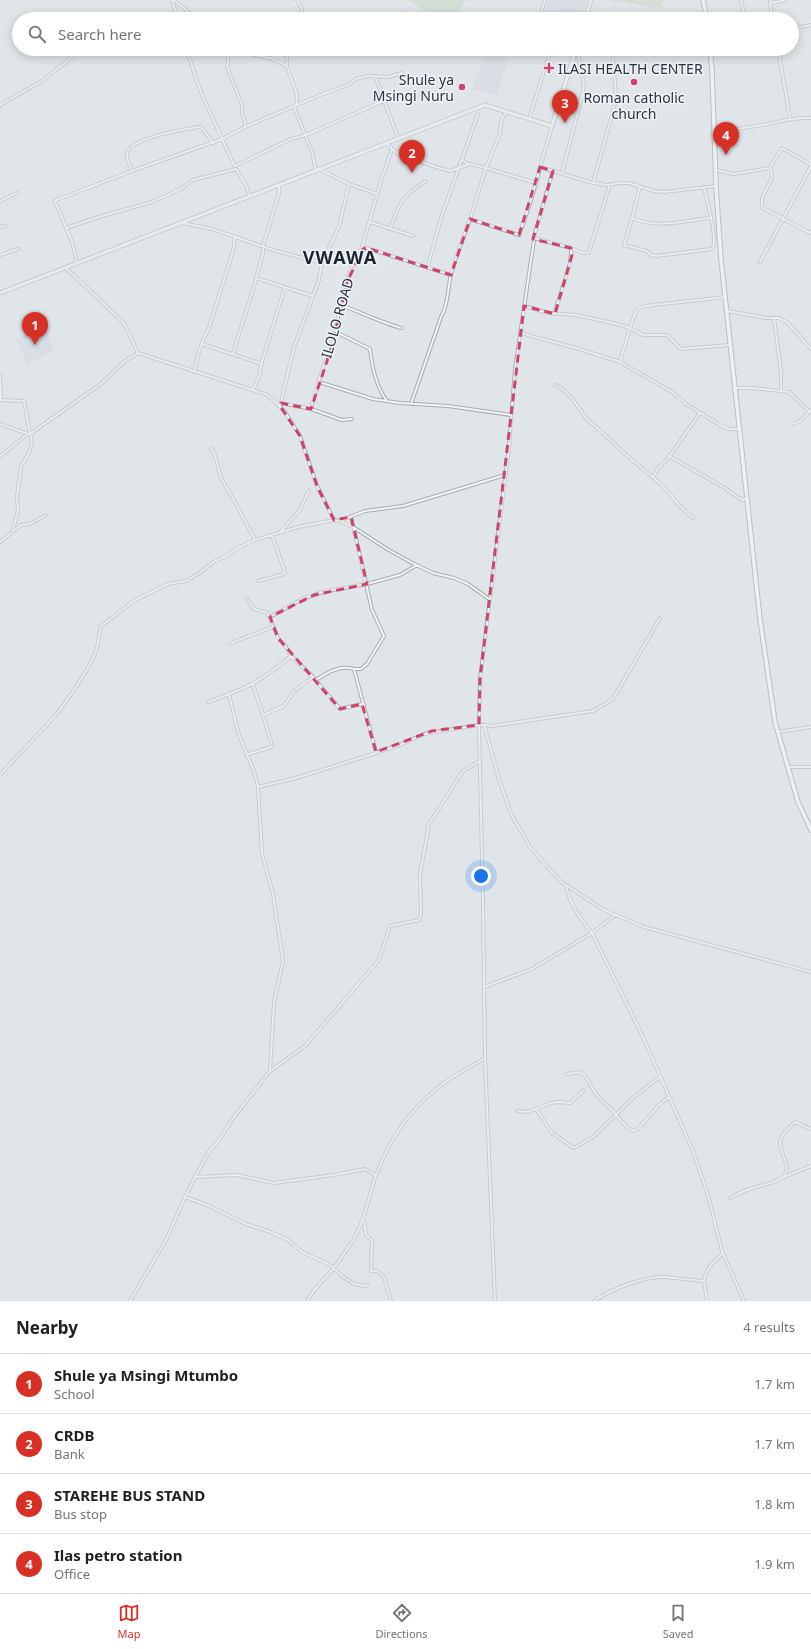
<!DOCTYPE html>
<style>
body{margin:0;font-family:"Noto Sans",sans-serif;background:#f2f2f2;color:#202124}
.you{position:absolute;left:481px;top:876px;width:14px;height:14px;margin:-10px;border:3px solid #fff;border-radius:50%;background:#1a73e8;box-shadow:0 0 0 6px #1a73e833}
.badge{display:grid;place-items:center;width:26px;height:26px;border-radius:50%;background:#d93025;color:#fff;font-size:13px;font-weight:700}
.pin{position:absolute;translate:-50% -33px;filter:drop-shadow(0 1px 2px #0008)}
.pin::after{content:'';position:absolute;top:21px;width:14px;height:12px;background:inherit;clip-path:polygon(0 0,100% 0,50% 100%)}
.list{margin:0;padding:0;list-style:none}
h2{display:flex;justify-content:space-between;align-items:center;height:52px;margin:0;padding:0 16px;font-size:17px}
h2 small{font-size:13px;font-weight:400;color:#757577}
.list li{display:grid;grid-template-columns:26px 1fr auto;gap:12px;align-items:center;box-sizing:border-box;height:60px;padding:0 16px;border-top:1px solid #e0e0e0}
.list b{display:block;font-size:15px;white-space:nowrap}
.list p{margin:0;font-size:13px;white-space:nowrap;color:#757577}
.list em{font-size:13px;font-style:normal;color:#757577}
.icon{flex:none;width:22px;height:22px;fill:none;stroke:currentColor;stroke-width:2;stroke-linecap:round;stroke-linejoin:round}
.map{position:relative;flex:none;width:811px;height:1301px;overflow:hidden}
.search{position:absolute;background:#fff;box-shadow:0 2px 10px #0003;left:12px;right:12px;top:12px;height:44px;display:flex;align-items:center;gap:10px;box-sizing:border-box;padding:0 14px;border-radius:22px;color:#757577;font-size:15px}
.sheet{height:292px;background:#fff}
nav{display:flex;justify-content:space-around;align-items:center;box-sizing:border-box;height:56px;border-top:1px solid #e0e0e0;background:#fff;font-size:11px;color:#757577}
nav a{display:grid;justify-items:center;gap:2px}
nav .on{color:#d93025}
.map>svg:first-child{display:block}
.built{fill:#ced4db}
.green{fill:#c8d3c1}
.lines{fill:none;stroke-linecap:round;stroke-linejoin:round}
.minor-casing{stroke:#a5acb3;stroke-width:4}
.tertiary-casing{stroke:#a5acb3;stroke-width:5}
.trunk-casing{stroke:#8794a0;stroke-width:5.5}
.minor{stroke:#f3f5f8;stroke-width:2}
.tertiary{stroke:#f3f5f8;stroke-width:3}
.trunk{stroke:#fff;stroke-width:3.5}
.marked{fill:none;stroke:#d04467;stroke-width:3;stroke-dasharray:8 5;stroke-linejoin:round}
.poi-dot{fill:#d04467;stroke:#f0f3f7;stroke-width:1.5}
.labels{text-anchor:middle;dominant-baseline:central;stroke-width:3;stroke-linejoin:round;paint-order:stroke}
.poi-label{font-size:14px;fill:#293441;stroke:#f0f3f7;text-anchor:start}
.street-label{font-size:14px;fill:#293441;stroke:#f0f3f7}
.district-label{font-size:18px;font-weight:bold;letter-spacing:1px;fill:#1b2532;stroke:#f0f3f7}
</style>
<div class="map">
<svg width="811" height="1301" viewBox="0 0 811 1301">
<rect width="100%" height="100%" fill="#e0e5e9"/>
<path class="built" d="M549 0H587L581 19H543Z
M486 52 508 59 497 96 472 89Z
M45 325 54 350 27 364 16 339Z"/>
<path class="green" d="M408 0H466L454 19H439Z
M607 0H663L661 8Z"/>
<g class="lines">
<defs>
<path id="minor" d="M172 0 178 19
M174 0 197 19
M297 0 301 7 304 19
M741 0 745 19
M770 0 772 3 770 4 773 19
M772 3 785 0
M168 19 177 16
M539 19 545 0
M792 29 811 25
M186 49 202 95 234 165
M229 49 227 67 242 105V114L245 122V127
M235 49C253 58 270 54 286 66
M288 49C287 54 286 60 287 65 289 78 303 97 294 107L312 152 316 171
M778 49 790 118
M375 76 398 138
M0 105 42 81 77 53 86 49
M529 119 551 49
M715 130C731 130 746 128 762 125 781 122 790 117 811 118
M386 143 398 154 436 167 450 171 470 164 486 168 499 136 502 119 506 112
M462 159 468 165
M235 166 291 139 306 135 383 101
M540 167 552 126
M770 168C771 169 772 175 772 175 771 186 758 196 763 208L810 233 811 231
M236 169 247 187 249 196
M321 170 349 184 377 194
M716 170 734 174 770 168 782 148 811 165
M132 171C130 166 126 159 127 153 130 138 185 129 199 127L202 128 213 143
M553 171 535 233 515 369 509 447 480 679 479 725H484L499 779 511 814 530 847 560 881 604 910 644 927 811 972
M562 173 581 100 584 85 577 50
M536 183 486 168 470 219 519 235C527 213 535 190 540 167L593 183 608 185 619 183H629L654 191 664 192 716 186
M593 183 615 104 616 95 612 49
M640 187 632 218C656 229 684 221 710 218
M0 201 17 193
M632 218 624 245 647 251 651 255 656 256 712 249C719 240 706 199 704 187
M370 222 413 236
M182 223 212 229 273 250 322 263
M0 227 5 226
M66 228 99 217 152 202 181 189 193 180 236 169
M390 228C393 222 395 214 399 207 405 195 415 188 426 181
M534 238 571 248 583 253 589 252 610 184
M361 251 381 181 392 149
M0 255 18 249
M760 262 811 166
M77 263 72 242 58 208 54 201 132 171 222 139 245 127 318 96 350 84 356 79 367 76 388 77 402 73
M428 266 442 215 478 114
M66 268 124 323 138 353 268 395 285 412 300 436 317 486 334 520 340 521 365 511 403 506 505 475
M256 278 313 296
M341 305C362 313 381 322 401 328
M524 306 548 313 576 315 613 323 630 328 643 335H667L681 349 730 345
M728 311 766 318H778L787 322 811 349
M555 314C559 292 572 270 571 248
M774 318 781 373V390
M336 332 370 349C372 367 376 387 387 401
M520 332 531 336 576 348 620 362 672 392 686 404 720 425 729 429H739
M202 344 262 364
M233 353 253 290 263 253V246L279 193V185
M620 362C625 344 630 326 637 309L645 306 725 297
M194 372C197 356 201 342 209 328L233 251 235 237
M0 375 1 400
M319 382 373 399 400 403 448 406 511 415
M555 385 562 389 571 397 586 418 631 459 662 485 678 504 693 518
M735 388H752L789 392 810 412
M253 390 260 374 261 365 285 287
M0 400 24 401 32 443 29 453 21 467 17 496 18 511 13 530
M281 403 311 409 342 420 352 419
M411 404 441 317C449 303 447 290 451 275 455 258 464 236 470 219
M280 406 294 347 319 280 322 262 339 227 349 184
M311 409C313 399 321 372 325 362 327 357 331 352 332 346 338 325 346 255 367 248L451 275
M0 424 28 434
M793 424 800 421 811 410
M211 449 214 452 221 478 236 504 255 540
M0 456 28 434H30L102 383 125 361 138 353
M669 456 723 487 742 500 747 498
M653 477 659 467 666 461 700 413
M351 517 372 610 384 636 367 664 361 669H354L376 752
M341 522 353 527 387 549 414 564 433 573 454 578 468 584 489 599
M281 531 300 510 309 490
M0 542 21 525 30 524 46 515
M258 581 284 574 285 572 272 535
M270 617 304 598 314 595 326 591 367 584 400 575 417 565
M231 643 273 627
M291 656 313 677 340 709 362 704
M316 680C328 672 340 665 354 669
M253 685 263 715
M229 695 239 735 254 771 258 787 262 853 273 894 283 961 274 1003 270 1071
M208 702C244 689 261 682 291 656L286 647 278 638 267 613 254 609 247 599
M484 725 492 726 593 711 613 699 660 618
M778 732 811 727
M246 755 271 747 272 745 263 715 284 706 294 691 313 677
M788 767H811
M0 775 56 715C68 699 90 669 96 651 99 643 99 634 101 626L135 600 168 584 186 581 201 572 215 561 227 556 237 548 255 540 298 527 334 520
M258 787 296 778 370 755 402 744 424 734 479 725 483 904 485 1058 495 1301
M566 886C570 904 580 919 592 933L643 1037 693 1151 708 1195 722 1251 744 1301
M484 987 532 969 592 933 615 915
M567 1074 580 1072C588 1075 590 1086 595 1092 598 1098 603 1101 608 1106 617 1114 622 1125 633 1131L638 1129 660 1104 669 1097
M536 1109 552 1133 574 1148 594 1136 634 1097 660 1077
M518 1111 528 1112 551 1103 559 1102 570 1103 584 1090
M195 1177 210 1150 220 1139 231 1121 270 1071 305 1046 379 960 390 926 419 920 421 915 420 875 429 824 463 771 480 761
M784 1177 811 1166
M185 1197 195 1177 237 1175 274 1183 334 1175 365 1169 376 1176
M730 1198C737 1194 743 1191 750 1189 760 1185 775 1184 783 1177 793 1167 779 1153 780 1142 781 1134 790 1127 795 1122L811 1129
M364 1221 366 1235 372 1240 371 1271H377L384 1277 391 1301
M704 1281 707 1301
M130 1301 167 1238 185 1197 207 1205 246 1224 268 1231 288 1240 302 1252 330 1265 342 1276 354 1284 365 1286 367 1285
M307 1301C313 1291 320 1283 328 1275 336 1266 350 1246 356 1235 366 1216 369 1195 376 1175 390 1138 411 1107 443 1084 456 1074 471 1067 485 1058
M594 1301C609 1290 645 1276 664 1277 677 1278 690 1280 704 1281 706 1268 714 1261 723 1253"/>
<path id="tertiary" d="M585 19 591 0
M0 293 485 105 552 126 576 49"/>
<path id="trunk" d="M703 0 707 19
M710 49 712 70 716 186 721 259 760 619 775 722 798 802 811 830"/>
</defs>
<use href="#minor" class="minor-casing"/>
<use href="#tertiary" class="tertiary-casing"/>
<use href="#trunk" class="trunk-casing"/>
<use href="#minor" class="minor"/>
<use href="#tertiary" class="tertiary"/>
<use href="#trunk" class="trunk"/>
</g>
<path d="M0 0H811V1301H0ZM540 167 553 171 533 239 571 248 572 255 555 314 524 306 480 679 479 725 432 731 376 752 362 704 340 709 278 638 270 617 314 595 367 584 351 517 334 520 317 486 300 436 280 406 281 403 311 409 332 346 347 282 363 249 367 248 451 275 470 219 519 235Z" fill="#e0e5e9" fill-opacity=".55" fill-rule="evenodd"/>
<path class="marked" d="M540 167 553 171 533 239 571 248 572 255 555 314 524 306 480 679 479 725 432 731 376 752 362 704 340 709 278 638 270 617 314 595 367 584 351 517 334 520 317 486 300 436 280 406 281 403 311 409 332 346 347 282 363 249 367 248 451 275 470 219 519 235Z"/>
<g class="poi-dot">
<path d="M547 62h4v4h4v4h-4v4h-4v-4h-4v-4h4z"/>
<circle cx="634" cy="82" r="4"/>
<circle cx="462" cy="87" r="4"/>
</g>
<g class="labels">
<g class="poi-label">
<text x="558" y="68">ILASI HEALTH CENTER</text>
<text x="454" y="79" text-anchor="end">Shule ya<tspan x="454" dy="16">Msingi Nuru</tspan></text>
<text x="634" y="97" text-anchor="middle">Roman catholic<tspan x="634" dy="16">church</tspan></text>
</g>
<g class="street-label">
<text transform="translate(337 318) rotate(-74)">ILOLO ROAD</text>
</g>
<g class="district-label">
<text x="340" y="257">VWAWA</text>
</g>
</g>
</svg>
<div class="you"></div>
<div class="pin badge" style="left:35px;top:345px">1</div>
<div class="pin badge" style="left:412px;top:173px">2</div>
<div class="pin badge" style="left:565px;top:123px">3</div>
<div class="pin badge" style="left:726px;top:155px">4</div>
<div class="search"><svg class="icon" aria-label="search" viewBox="0 0 24 24"><circle cx="10" cy="10" r="6"/><path d="M15 15l6 6"/></svg>Search here</div>
</div>
<section class="sheet">
<h2>Nearby<small>4 results</small></h2>
<ul class="list">
<li><span class="badge">1</span><div><b>Shule ya Msingi Mtumbo</b><p>School</p></div><em>1.7 km</em></li>
<li><span class="badge">2</span><div><b>CRDB</b><p>Bank</p></div><em>1.7 km</em></li>
<li><span class="badge">3</span><div><b>STAREHE BUS STAND</b><p>Bus stop</p></div><em>1.8 km</em></li>
<li><span class="badge">4</span><div><b>Ilas petro station</b><p>Office</p></div><em>1.9 km</em></li>
</ul>
</section>
<nav>
<a class="on"><svg class="icon" aria-label="map" viewBox="0 0 24 24"><path d="M3 6l6-2 6 2 6-2v14l-6 2-6-2-6 2zM9 4v14M15 6v14"/></svg>Map</a>
<a><svg class="icon" aria-label="directions" viewBox="0 0 24 24"><path d="M12 3l9 9-9 9-9-9zM9 14v-3h6M13 9l2 2-2 2"/></svg>Directions</a>
<a><svg class="icon" aria-label="saved" viewBox="0 0 24 24"><path d="M7 4h10v16l-5-4-5 4z"/></svg>Saved</a>
</nav>
